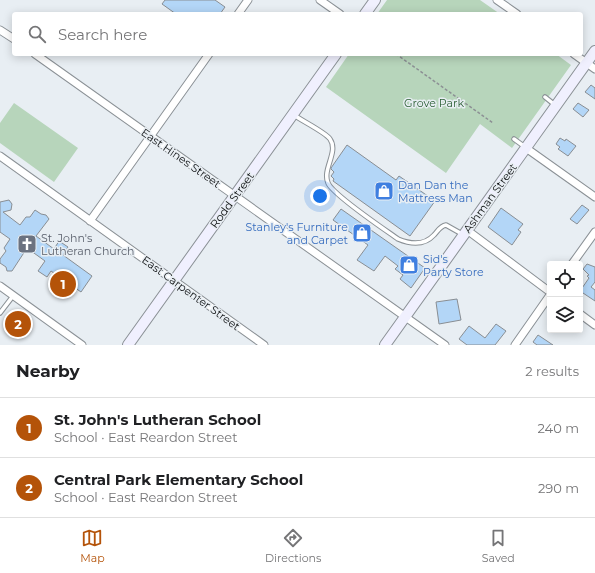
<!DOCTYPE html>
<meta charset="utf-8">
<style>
body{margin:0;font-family:Montserrat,sans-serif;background:#f6f6f6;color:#202124}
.controls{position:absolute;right:12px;bottom:12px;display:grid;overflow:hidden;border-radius:4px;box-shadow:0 2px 10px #0003}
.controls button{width:36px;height:36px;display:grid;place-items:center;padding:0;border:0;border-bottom:1px solid #e0e0e0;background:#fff;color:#202124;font:20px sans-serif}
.you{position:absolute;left:320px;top:196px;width:14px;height:14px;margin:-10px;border:3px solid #fff;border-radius:50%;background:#1a73e8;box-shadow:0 0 0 6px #1a73e833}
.badge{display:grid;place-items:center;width:26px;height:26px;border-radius:50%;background:#b45309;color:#fff;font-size:13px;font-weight:700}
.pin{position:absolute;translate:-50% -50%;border:2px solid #fff;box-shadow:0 1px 4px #0006}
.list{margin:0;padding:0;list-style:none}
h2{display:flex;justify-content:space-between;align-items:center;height:52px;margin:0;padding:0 16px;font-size:17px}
h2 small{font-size:13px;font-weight:400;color:#757577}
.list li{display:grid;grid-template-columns:26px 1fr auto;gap:12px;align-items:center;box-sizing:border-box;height:60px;padding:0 16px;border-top:1px solid #e0e0e0}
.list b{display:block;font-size:15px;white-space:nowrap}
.list p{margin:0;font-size:13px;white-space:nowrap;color:#757577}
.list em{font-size:13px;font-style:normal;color:#757577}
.icon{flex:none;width:22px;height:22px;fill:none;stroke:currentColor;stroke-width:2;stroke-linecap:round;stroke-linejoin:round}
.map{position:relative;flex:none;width:595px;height:345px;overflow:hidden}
.search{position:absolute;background:#fff;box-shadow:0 2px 10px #0003;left:12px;right:12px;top:12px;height:44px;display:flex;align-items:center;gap:10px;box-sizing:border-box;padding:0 14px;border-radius:4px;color:#757577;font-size:15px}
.sheet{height:172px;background:#fff}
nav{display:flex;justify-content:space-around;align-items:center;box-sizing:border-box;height:56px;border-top:1px solid #e0e0e0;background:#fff;font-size:11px;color:#757577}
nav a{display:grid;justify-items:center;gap:2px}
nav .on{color:#b45309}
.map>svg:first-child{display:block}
.green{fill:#b7d5bb}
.building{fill:#b3d6f7;stroke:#898e93}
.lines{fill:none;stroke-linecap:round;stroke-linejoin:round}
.lane-casing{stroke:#8b9196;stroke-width:5.5}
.street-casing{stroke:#8b9196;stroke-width:9}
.secondary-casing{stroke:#8b9196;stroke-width:12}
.path{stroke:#8c9094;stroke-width:1.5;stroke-dasharray:3 2;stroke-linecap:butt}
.lane{stroke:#fff;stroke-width:3.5}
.street{stroke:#fff;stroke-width:7}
.secondary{stroke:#f0f0fe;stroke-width:10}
.labels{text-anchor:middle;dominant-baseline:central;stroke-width:3;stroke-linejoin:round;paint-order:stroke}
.park-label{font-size:11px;fill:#2b5f35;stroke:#e8eef3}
.street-label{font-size:11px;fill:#0d0f11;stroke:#e8eef3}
.shop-label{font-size:11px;fill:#366cbe;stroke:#e8eef3;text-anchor:start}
.worship-label{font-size:11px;fill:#5b616d;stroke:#e8eef3;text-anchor:start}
</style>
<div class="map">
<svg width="595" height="345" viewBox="0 0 595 345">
<rect width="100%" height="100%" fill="#e8eef3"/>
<path class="green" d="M387 0H480L500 14H377Z
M349 54H556L571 65 512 148 480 124 446 173 326 87Z
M14 103 78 148 54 182 0 143V123Z"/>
<path class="building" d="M165 0H215L225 7 220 14H176L162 4Z
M591 85 595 88V99L585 92Z
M578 103 589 110 583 117 573 109Z
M560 138 565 141 566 139 576 146 568 156 558 149 560 147 556 144Z
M347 145 396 180 399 176 435 201 410 236 333 181 334 179 331 176 334 172 331 169V168Z
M9 200 12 204 11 210 3 212 20 225 26 217H30L35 210 41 214 46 215 49 219 36 236 54 249 59 241 68 247 63 255 92 276 81 292 51 271 47 277 38 271 45 261 27 248 12 271H7L6 267 0 263V259L6 251 4 248 10 239 0 232V202Z
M582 205 589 210 577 224 570 219Z
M501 208 523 224 518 230 521 232 512 245 488 227Z
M341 209 425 268 411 288 400 279 403 275 395 269 398 266 385 256 374 271 357 260 368 245 333 220Z
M587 264 595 267V282L591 287 595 290V301L580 291 589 278 587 276 589 275 583 269Z
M457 299 461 320 439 324 436 302Z
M496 324 506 331 495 345H467L459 339 469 326 485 338Z
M538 335 553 345H537L533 342Z"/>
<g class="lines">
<defs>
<path id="lane" d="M545 97 555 105
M294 115C302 121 325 132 330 139 339 152 322 169 328 183 333 195 384 229 398 239 410 244 424 246 434 235 438 231 440 226 446 225L462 234
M514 139 525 147
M0 313 13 296"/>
<path id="street" d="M320 0 340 14
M497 0 517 14
M238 14 248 0
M0 30 14 39
M35 54 445 345
M574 54 595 69
M526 148 595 197
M0 156 264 345
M90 221 209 54
M467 230 550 292
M572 264 595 232
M0 286 82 345
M580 314 595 325
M515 345 550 295"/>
<path id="secondary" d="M365 14 375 0
M128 345 336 54
M385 345 595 51"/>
</defs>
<use href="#lane" class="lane-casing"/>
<use href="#street" class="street-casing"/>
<use href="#secondary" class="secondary-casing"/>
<path class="path" d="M396 54 493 123"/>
<use href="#lane" class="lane"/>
<use href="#street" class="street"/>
<use href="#secondary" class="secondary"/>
</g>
<defs>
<symbol id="shop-square" viewBox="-11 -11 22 22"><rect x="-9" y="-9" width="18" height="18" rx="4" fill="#3f7fe0" stroke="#e8eef3"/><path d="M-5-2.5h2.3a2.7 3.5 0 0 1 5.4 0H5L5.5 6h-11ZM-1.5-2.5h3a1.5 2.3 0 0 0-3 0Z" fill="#fff"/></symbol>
<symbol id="church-square" viewBox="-11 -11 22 22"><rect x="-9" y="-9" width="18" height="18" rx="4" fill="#6b7280" stroke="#e8eef3"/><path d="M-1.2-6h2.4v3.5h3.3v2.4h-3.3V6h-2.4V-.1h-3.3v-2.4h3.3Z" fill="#fff"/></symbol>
</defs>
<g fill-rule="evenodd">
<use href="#shop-square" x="373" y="180" width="22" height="22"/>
<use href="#shop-square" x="351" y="222" width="22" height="22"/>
<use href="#church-square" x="16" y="233" width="22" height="22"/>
<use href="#shop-square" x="398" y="254" width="22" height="22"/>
</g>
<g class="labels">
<g class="park-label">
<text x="434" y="103">Grove Park</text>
</g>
<g class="street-label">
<text transform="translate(181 158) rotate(35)">East Hines Street</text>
<text transform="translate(490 198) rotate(-54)">Ashman Street</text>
<text transform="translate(232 200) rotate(-54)">Rodd Street</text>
<text transform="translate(191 293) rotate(36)">East Carpenter Street</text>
</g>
<g class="shop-label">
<text x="398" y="185">Dan Dan the<tspan x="398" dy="13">Mattress Man</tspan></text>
<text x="348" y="227" text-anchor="end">Stanley's Furniture<tspan x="348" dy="13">and Carpet</tspan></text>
<text x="423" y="259">Sid's<tspan x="423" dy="13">Party Store</tspan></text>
</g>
<g class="worship-label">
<text x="41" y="238">St. John's<tspan x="41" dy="13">Lutheran Church</tspan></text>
</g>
</g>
</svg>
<div class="controls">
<button><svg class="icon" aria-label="locate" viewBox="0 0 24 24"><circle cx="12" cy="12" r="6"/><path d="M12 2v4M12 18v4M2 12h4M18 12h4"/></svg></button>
<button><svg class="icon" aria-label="layers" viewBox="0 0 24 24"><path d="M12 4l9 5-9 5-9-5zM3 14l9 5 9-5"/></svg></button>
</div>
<div class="you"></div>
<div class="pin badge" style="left:63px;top:284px">1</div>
<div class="pin badge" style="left:18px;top:324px">2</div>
<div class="search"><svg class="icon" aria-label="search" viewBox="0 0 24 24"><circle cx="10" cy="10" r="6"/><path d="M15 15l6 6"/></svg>Search here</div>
</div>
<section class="sheet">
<h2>Nearby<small>2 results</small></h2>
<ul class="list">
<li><span class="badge">1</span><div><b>St. John's Lutheran School</b><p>School · East Reardon Street</p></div><em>240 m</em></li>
<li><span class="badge">2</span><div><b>Central Park Elementary School</b><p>School · East Reardon Street</p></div><em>290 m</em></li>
</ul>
</section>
<nav>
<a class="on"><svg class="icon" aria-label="map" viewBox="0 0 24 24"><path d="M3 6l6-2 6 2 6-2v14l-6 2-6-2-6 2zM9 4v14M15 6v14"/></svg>Map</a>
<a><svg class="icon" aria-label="directions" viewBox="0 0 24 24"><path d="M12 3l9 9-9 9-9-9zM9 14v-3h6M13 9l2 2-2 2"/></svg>Directions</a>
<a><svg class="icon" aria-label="saved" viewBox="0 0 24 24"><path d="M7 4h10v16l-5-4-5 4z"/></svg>Saved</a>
</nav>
